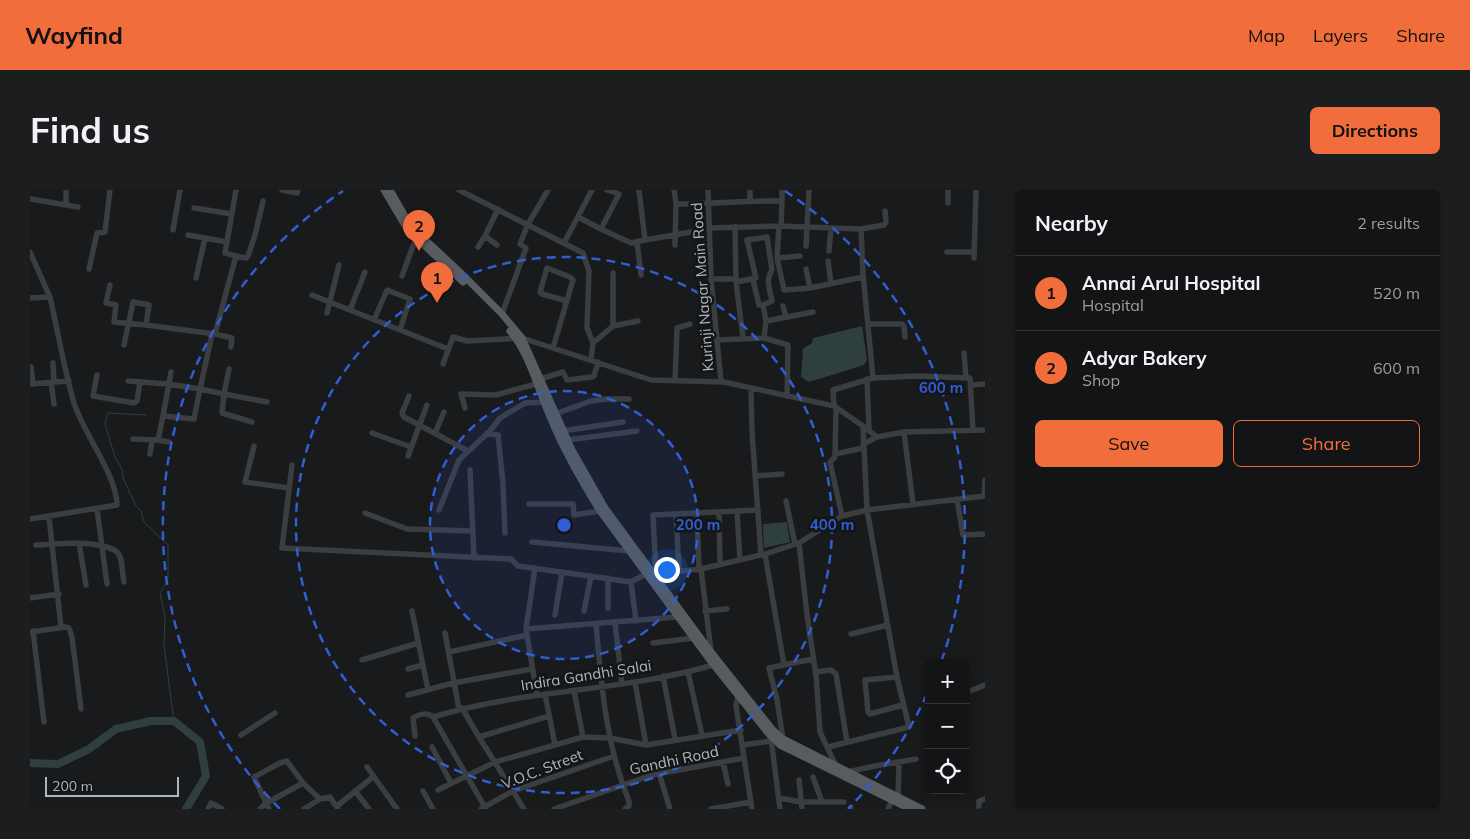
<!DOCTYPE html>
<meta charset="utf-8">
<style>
body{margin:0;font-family:Mulish,sans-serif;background:#1c1d1e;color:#f1f3f6}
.controls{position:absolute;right:15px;bottom:15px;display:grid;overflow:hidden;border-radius:8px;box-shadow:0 2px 12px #0003}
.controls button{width:45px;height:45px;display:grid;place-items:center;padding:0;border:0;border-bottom:1px solid #323334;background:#131415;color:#f1f3f6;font:25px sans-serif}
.scale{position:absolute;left:15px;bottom:12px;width:134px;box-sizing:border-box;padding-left:5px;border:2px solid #acb7bb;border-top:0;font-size:14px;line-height:18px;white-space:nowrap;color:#acb7bb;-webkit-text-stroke:4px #141517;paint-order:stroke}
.you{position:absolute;left:636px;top:379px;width:18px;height:18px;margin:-12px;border:4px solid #fff;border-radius:50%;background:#1a73e8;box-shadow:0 0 0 8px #1a73e833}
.badge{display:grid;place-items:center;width:32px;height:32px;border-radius:50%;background:#f26d3c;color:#111;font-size:16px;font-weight:700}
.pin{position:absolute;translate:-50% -41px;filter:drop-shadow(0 1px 2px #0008)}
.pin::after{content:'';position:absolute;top:26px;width:18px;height:15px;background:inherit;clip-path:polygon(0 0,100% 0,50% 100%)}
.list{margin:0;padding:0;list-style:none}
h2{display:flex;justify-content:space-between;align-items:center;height:65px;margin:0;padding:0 20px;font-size:21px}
h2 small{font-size:16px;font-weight:400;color:#9d9ea0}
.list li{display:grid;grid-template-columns:32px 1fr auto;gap:15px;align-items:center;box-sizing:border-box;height:75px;padding:0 20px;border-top:1px solid #323334}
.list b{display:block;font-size:19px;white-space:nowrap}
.list p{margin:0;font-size:16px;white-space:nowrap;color:#9d9ea0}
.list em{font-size:16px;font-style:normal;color:#9d9ea0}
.actions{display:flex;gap:10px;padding:15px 20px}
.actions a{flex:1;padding:11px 0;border:1px solid #f26d3c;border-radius:8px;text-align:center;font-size:18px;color:#f26d3c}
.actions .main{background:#f26d3c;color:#111}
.icon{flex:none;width:28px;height:28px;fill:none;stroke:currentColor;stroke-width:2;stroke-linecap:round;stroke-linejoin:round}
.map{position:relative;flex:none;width:955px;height:619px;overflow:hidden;border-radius:8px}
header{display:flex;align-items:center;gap:30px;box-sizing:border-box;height:70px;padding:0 25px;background:#f26d3c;color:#111}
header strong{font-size:24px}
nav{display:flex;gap:28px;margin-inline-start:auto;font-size:18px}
.intro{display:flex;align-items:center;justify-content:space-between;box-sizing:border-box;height:120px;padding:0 30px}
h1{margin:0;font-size:35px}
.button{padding:12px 22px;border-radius:8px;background:#f26d3c;color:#111;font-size:18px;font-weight:700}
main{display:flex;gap:30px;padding:0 30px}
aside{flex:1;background:#131415;border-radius:8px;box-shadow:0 2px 12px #0003}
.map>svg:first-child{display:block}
.water{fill:#2f3f40}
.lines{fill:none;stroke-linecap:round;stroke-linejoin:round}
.stream{stroke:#2f3f40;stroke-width:1}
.river{stroke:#2f3f40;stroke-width:8}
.minor{stroke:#3a3e41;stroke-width:5.5}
.major{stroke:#565c60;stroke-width:7}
.ring{fill:none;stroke:#325ed4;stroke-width:2.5;stroke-dasharray:9 6}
.labels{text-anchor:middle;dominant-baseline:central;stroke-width:5;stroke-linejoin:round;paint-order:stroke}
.street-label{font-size:15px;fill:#acb7bb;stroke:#141517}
.centre{fill:#325ed4;stroke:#141517;stroke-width:2.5}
.ring-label{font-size:15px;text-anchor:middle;font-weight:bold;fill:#325ed4;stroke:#141517;stroke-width:5;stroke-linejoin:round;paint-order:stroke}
</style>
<header>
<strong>Wayfind</strong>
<nav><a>Map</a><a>Layers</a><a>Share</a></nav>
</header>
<div class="intro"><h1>Find us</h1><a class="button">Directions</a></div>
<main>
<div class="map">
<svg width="955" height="619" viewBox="0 0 955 619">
<rect width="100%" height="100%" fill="#191a1c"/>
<path class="water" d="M832 136 837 170 834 175 779 192 771 187 773 159 782 153 783 148Z
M757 332 760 352 734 358 733 334Z"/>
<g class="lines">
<path class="stream" d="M116 225 78 223 75 234 85 267 92 279 93 288 106 316 111 321 114 332 138 355V389L130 403 135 427 134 456 144 531"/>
<path class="river" d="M0 573 28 574 59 559 86 539 121 531H144L170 552 176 586 156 619"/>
<path class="minor" d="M252 0 267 3 268 0
M429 0 553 63 559 81 557 138 563 153
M577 0 589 4 571 39 601 53 615 50 609 0
M644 0 646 13 645 55
M678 0 681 89 691 191
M1 9 36 15V0
M720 11V0
M752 11V0
M918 13V0
M646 14C682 14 717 10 752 11L751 36
M36 15 48 17
M164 18 202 24
M548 27 571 39
M749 36 747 68 754 100 780 98 833 87
M705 37 706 92 713 148
M679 38 749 36 831 39 854 35 856 32 855 21
M831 39 833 84 843 188
M143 40 150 0
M158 45 197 52
M615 50 667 41
M607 52 611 85
M534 53 562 0
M467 55 455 46 468 19
M776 56 779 0
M448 57 455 46
M799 61 801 38
M0 62 20 107 0 108
M917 62H944
M206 66 216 68 218 66 225 45 233 11
M747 68 770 66
M944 68 946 0
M798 71 801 93
M59 79 67 43 75 42 80 0
M776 79 780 98
M372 86 386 48
M166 88 175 48
M681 89H706
M723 90 729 115H733
M706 92 726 88 717 50 737 47 742 80C735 90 740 100 742 111L733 115 736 131
M80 95 76 113 86 115 84 132 116 135
M282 105 418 159
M753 116 756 127
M320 120 335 82
M297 123 309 75
M472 124 496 58 490 54 498 34 518 0
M344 130 357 100 380 109 370 140
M838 134H872L874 136 875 147
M583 136 608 131
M185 144 206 66 195 63 206 0
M734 148 736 131 783 122
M687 150 734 148 758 155 757 206
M94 155 103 112 119 115 116 135 185 144 202 148 201 157
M523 158 543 90 540 87 517 78 510 102 512 104 537 111
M934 163 936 188
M561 170 563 153 583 136V83
M23 173 24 192
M413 174 423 147 437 151 492 148 621 190 694 192 804 216 833 236 847 247 874 242 955 240
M1 177 3 194
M67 185 63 206 104 213 107 211 110 192
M510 189 533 182 537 190 562 187 564 186 568 172
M837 189 839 240
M98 191 138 194 170 199 182 144
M645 191 647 138 660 134
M21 192 24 214
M0 194 39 191
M941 195 955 194
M721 198 722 242 731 365
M379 206 372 223 374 227 438 261
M804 216 803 200 843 188 888 186 940 188 943 240
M806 217 805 267 800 272 812 326
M435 218 431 204 466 205 506 194
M525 224 561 211 576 209H599
M133 226 141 182
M222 232 192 223 194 204 237 212
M532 241 593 232
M874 242 883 314
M342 243 381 257
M405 243 414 222
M457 243 468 245 473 294 475 343
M103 249 128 250 133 226 164 229 170 199 194 204 199 179
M128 250 139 252
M537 250 607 241
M833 254 847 247
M224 256 215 292 259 298
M120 264 122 251
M805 264 833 258
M378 266 397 215
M262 275 252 358 481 369 488 376 601 392 616 384
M440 280 444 368
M725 286 752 284
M927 309 933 345 955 344
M756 311 765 354
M499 314H543L544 325 570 321
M67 319 77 394
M409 320 429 270 460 241 470 228 495 213 518 212
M707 321 710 370
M689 322 690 374
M335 323 377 339 443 341
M667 323 669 379
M646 324 649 381
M19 327 31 437
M0 329 87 315C87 286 54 244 44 213 34 179 28 142 20 107
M502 352 599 361
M49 353 56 395
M769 353 777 425 786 485 790 542 807 578
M6 355C26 354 70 349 87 362 93 367 92 385 94 392
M735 364 754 475
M505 378 496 439 507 505
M671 379 681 461
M623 384 671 379 735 364 769 353 812 326 837 320 954 306 955 290
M626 384 623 325 728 320
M601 392 606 431
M0 408 29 404
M578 418V388
M382 421 398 500
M554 421 561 386
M675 421 697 419
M525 425 532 382
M585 433 592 494
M566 434C571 494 576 555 599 611V616L595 619
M496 439 647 427
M3 441 14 532
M0 442 36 437 39 438 42 447 51 519
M415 443 429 519
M821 444 858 435
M623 453 664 448
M419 462 497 445
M332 470 388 453
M378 479 393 475
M658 482 672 545
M785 482 801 480 806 484 817 552
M633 486 645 549
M867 487 835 490 838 522 840 524 872 515
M605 492 616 555
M544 501 553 547
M940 501 955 495
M515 504 525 555
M378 505 423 493 502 479
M708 506 706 516 722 619
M432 518 449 547 494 619
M403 527 456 619
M211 545 245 523
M739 545 742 556 750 619
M385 546 383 528C389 524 397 522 403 527 494 499 592 502 683 475
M449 547 519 526
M753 549 747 510 739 478 783 469
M713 555 741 551
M402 557 421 593
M798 557 879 537 867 487 837 320 833 236
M693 572 698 594
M337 577 367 619
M817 582 845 576 886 569
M629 583 640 619
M783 587 792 612
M769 590 772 619
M408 600 465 572 553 547 580 548 616 555 711 540
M325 601 339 619
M393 601 403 619
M749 608 771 612H814
M868 608 869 573
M307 616 343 587
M821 617V619
M178 619 181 613 192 619
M230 619 235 614 273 593
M239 619 224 587 250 573 257 571 273 593 290 609
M274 619 290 609 300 607 308 619
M451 619 483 601 584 566
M524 619 622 585 714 568
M681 619 721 612
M858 619 862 610
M949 619V611L955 609"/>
<path class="major" d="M354 0 377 39 433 92
M360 0 376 28 386 41 431 83 472 124 492 148 542 260 575 318 681 462 742 539 753 549 892 619
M480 141C500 165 508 200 521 229 534 261 552 292 570 321L679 469 738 543 750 555 880 619"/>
</g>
<circle cx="534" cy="335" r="134" fill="#325ed4" fill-opacity=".12"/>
<g class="ring">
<circle cx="534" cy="335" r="134"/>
<circle cx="534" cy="335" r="268"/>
<path d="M897 504A401 401 0 0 1 818 619M250 619A401 401 0 0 1 313 1M755 1A401 401 0 0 1 911 472"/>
</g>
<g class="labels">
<g class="street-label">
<text transform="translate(672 97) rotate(-94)">Kurinji Nagar Main Road</text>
<text transform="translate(556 485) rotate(-9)">Indira Gandhi Salai</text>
<text transform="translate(644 570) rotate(-12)">Gandhi Road</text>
<text transform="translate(512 579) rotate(-21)">V.O.C. Street</text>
</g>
</g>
<circle cx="534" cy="335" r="8" class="centre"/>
<g class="ring-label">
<text x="911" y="203">600 m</text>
<text x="668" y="340">200 m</text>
<text x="802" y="340">400 m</text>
</g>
</svg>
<div class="controls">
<button>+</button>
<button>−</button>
<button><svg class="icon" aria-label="locate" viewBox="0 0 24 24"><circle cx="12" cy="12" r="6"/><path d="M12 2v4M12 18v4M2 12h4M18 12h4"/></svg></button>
</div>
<div class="scale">200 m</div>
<div class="you"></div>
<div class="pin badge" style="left:407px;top:113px">1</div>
<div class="pin badge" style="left:389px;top:61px">2</div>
</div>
<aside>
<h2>Nearby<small>2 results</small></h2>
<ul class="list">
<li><span class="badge">1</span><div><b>Annai Arul Hospital</b><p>Hospital</p></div><em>520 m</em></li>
<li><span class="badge">2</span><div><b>Adyar Bakery</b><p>Shop</p></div><em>600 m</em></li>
</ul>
<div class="actions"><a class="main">Save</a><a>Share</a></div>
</aside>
</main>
